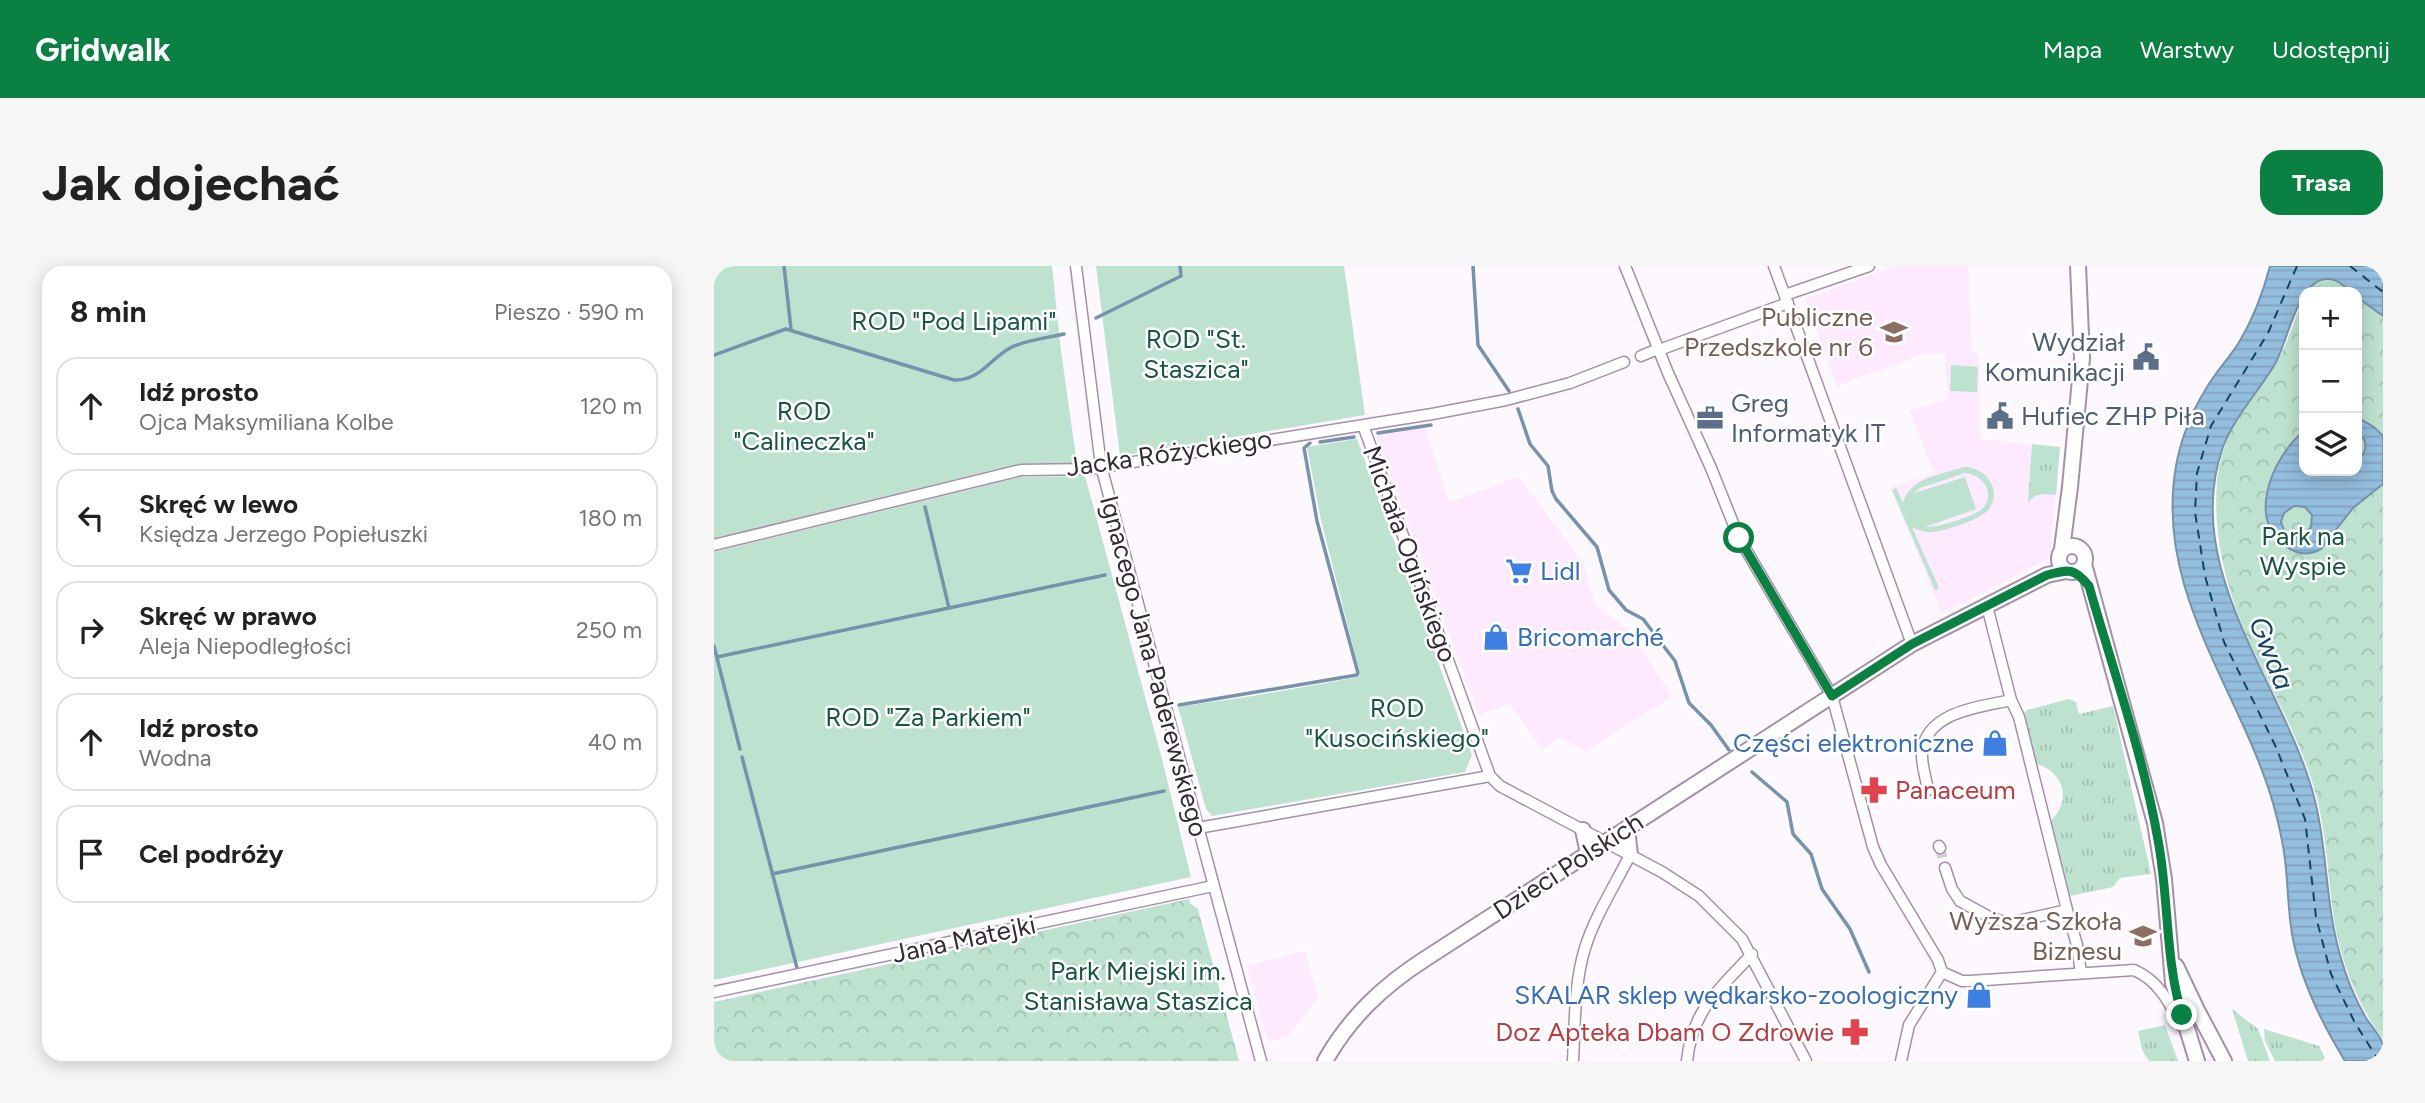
<!DOCTYPE html>
<html lang="pl">
<meta charset="utf-8">
<style>
body{margin:0;font-family:Figtree,sans-serif;background:#f6f6f6;color:#222}
.controls{position:absolute;right:21px;top:21px;display:grid;overflow:hidden;border-radius:14px;box-shadow:0 4px 18px #0003}
.controls button{width:63px;height:63px;display:grid;place-items:center;padding:0;border:0;border-bottom:2px solid #e0e0e0;background:#fff;color:#222;font:35px sans-serif}
.stop{position:absolute;width:21px;height:21px;margin:-16px;border:5px solid #0b8043;border-radius:50%;background:#fff}
.stop.end{background:#0b8043;border-color:#fff;box-shadow:0 2px 7px #0008}
.list{margin:0;padding:0;list-style:none}
h2{display:flex;justify-content:space-between;align-items:center;height:91px;margin:0;padding:0 28px;font-size:30px}
h2 small{font-size:23px;font-weight:400;color:#767676}
.list li{display:grid;grid-template-columns:46px 1fr auto;gap:21px;align-items:center;box-sizing:border-box;height:98px;margin:0 14px 14px;padding:0 14px;border:2px solid #e0e0e0;border-radius:21px}
.list b{display:block;font-size:26px;white-space:nowrap}
.list p{margin:0;font-size:23px;white-space:nowrap;color:#767676}
.list em{font-size:23px;font-style:normal;color:#767676}
.icon{flex:none;width:38px;height:38px;fill:none;stroke:currentColor;stroke-width:2;stroke-linecap:round;stroke-linejoin:round}
.map{position:relative;flex:none;width:1669px;height:795px;overflow:hidden;border-radius:21px}
header{display:flex;align-items:center;gap:42px;box-sizing:border-box;height:98px;padding:0 35px;background:#0b8043;color:#fff}
header strong{font-size:33px}
nav{display:flex;gap:38px;margin-inline-start:auto;font-size:24px}
.intro{display:flex;align-items:center;justify-content:space-between;box-sizing:border-box;height:168px;padding:0 42px}
h1{margin:0;font-size:49px}
.button{padding:18px 32px;border-radius:21px;background:#0b8043;color:#fff;font-size:24px;font-weight:700}
main{display:flex;gap:42px;padding:0 42px}
aside{flex:1;background:#fff;border-radius:21px;box-shadow:0 4px 18px #0003}
.map>svg:first-child{display:block}
.built{fill:#fdeafe}
.grass{fill:url(#grass-tufts)}
.park{fill:url(#park-crowns)}
.garden{fill:#bde2d0;fill-rule:evenodd}
.water{fill:url(#water-rules);stroke:#7792ab;stroke-width:2;fill-rule:evenodd}
.lines{fill:none;stroke-linecap:round;stroke-linejoin:round}
.stream{stroke:#7792ab;stroke-width:3.5}
.ferry{stroke:#124464;stroke-width:2;stroke-dasharray:9 7;stroke-linecap:butt}
.street-tunnel{stroke:#d5cfd6;stroke-width:10;stroke-dasharray:10 5;stroke-linecap:butt}
.street-casing{stroke:#a68fa8;stroke-width:13}
.secondary-casing{stroke:#a68fa8;stroke-width:18}
.street{stroke:#fff;stroke-width:10}
.secondary{stroke:#fff;stroke-width:14}
.route{stroke:#0b8043;stroke-width:9}
.labels{text-anchor:middle;dominant-baseline:central;stroke-width:5;stroke-linejoin:round;paint-order:stroke}
.education-label{font-size:26px;fill:#785e54;stroke:#fff;text-anchor:end}
.park-label{font-size:26px;fill:#16563f;stroke:#fff}
.service-label{font-size:26px;fill:#4e5e75;stroke:#fff;text-anchor:start}
.street-label{font-size:26px;fill:#342a35;stroke:#fff}
.shop-label{font-size:26px;fill:#366cbe;stroke:#fff;text-anchor:start}
.health-label{font-size:26px;fill:#be3a42;stroke:#fff;text-anchor:start}
.water-label{font-size:28px;font-style:italic;fill:#124464;stroke:#fff}
</style>
<header>
<strong>Gridwalk</strong>
<nav><a>Mapa</a><a>Warstwy</a><a>Udostępnij</a></nav>
</header>
<div class="intro"><h1>Jak dojechać</h1><a class="button">Trasa</a></div>
<main>
<aside>
<h2>8 min<small>Pieszo · 590 m</small></h2>
<ul class="list">
<li><svg class="icon" aria-label="ahead" viewBox="0 0 24 24"><path d="M12 20V5M6 11l6-6 6 6"/></svg><div><b>Idź prosto</b><p>Ojca Maksymiliana Kolbe</p></div><em>120 m</em></li>
<li><svg class="icon" aria-label="left" viewBox="0 0 24 24"><path d="M17 20v-9H6M10 6l-5 5 5 5"/></svg><div><b>Skręć w lewo</b><p>Księdza Jerzego Popiełuszki</p></div><em>180 m</em></li>
<li><svg class="icon" aria-label="right" viewBox="0 0 24 24"><path d="M7 20v-9h11M14 6l5 5-5 5"/></svg><div><b>Skręć w prawo</b><p>Aleja Niepodległości</p></div><em>250 m</em></li>
<li><svg class="icon" aria-label="ahead" viewBox="0 0 24 24"><path d="M12 20V5M6 11l6-6 6 6"/></svg><div><b>Idź prosto</b><p>Wodna</p></div><em>40 m</em></li>
<li><svg class="icon" aria-label="arrive" viewBox="0 0 24 24"><path d="M6 21V4h12l-3 4 3 4H6"/></svg><div><b>Cel podróży</b></div></li>
</ul>
</aside>
<div class="map">
<svg width="1669" height="795" viewBox="0 0 1669 795">
<defs>
<pattern id="grass-tufts" width="24" height="20" patternUnits="userSpaceOnUse" patternTransform="scale(1.75)"><rect width="24" height="20" fill="#bde2d0"/><path d="M3 7l-1-3M5 7V3M7 7l1-3M15 17l-1-3M17 17v-4M19 17l1-3" fill="none" stroke="#a3c2b3"/></pattern>
<pattern id="park-crowns" width="20" height="18" patternUnits="userSpaceOnUse" patternTransform="scale(1.75)"><rect width="20" height="18" fill="#bde2d0"/><path d="M2 6a3 3 0 1 1 6 0M12 15a3 3 0 1 1 6 0" fill="none" stroke="#a3c2b3"/></pattern>
<pattern id="water-rules" width="6" height="5" patternUnits="userSpaceOnUse" patternTransform="scale(1.75)"><rect width="6" height="5" fill="#94bede"/><path d="M0 2.5h6" fill="none" stroke="#80a3bf"/></pattern>
</defs>
<rect width="100%" height="100%" fill="#fdf8fe"/>
<path class="built" d="M1182 0H1254L1258 88H1265L1266 173 1346 181 1336 284 1332 294 1228 348 1176 221 1220 207 1195 144 1234 133 1231 87H1212L1123 120 1091 33Z
M711 161 735 236 805 211 869 297 881 338 917 367 958 431 872 485 846 471 829 484 795 438 765 449 662 169Z
M591 685 604 733 574 770 554 776 533 700Z"/>
<path class="grass" d="M1318 178 1346 181 1342 229C1330 228 1321 226 1314 237Z
M1355 433 1362 436 1365 448 1399 440 1437 608 1406 612 1399 621 1356 630 1336 556C1339 552 1344 547 1346 542 1355 522 1342 503 1322 498L1309 449 1313 444Z
M1518 743 1544 763 1556 795H1534Z
M1451 759 1464 795H1435L1428 784 1424 765Z
M1550 763 1605 780 1611 792 1608 795H1561L1551 775Z"/>
<path class="park" d="M1615 12 1621 14 1637 26H1593L1600 17Z
M1590 31V205H1643V31L1669 50V773C1642 737 1625 691 1619 646 1613 602 1612 558 1598 515 1584 471 1562 432 1542 390 1516 337 1498 275 1503 216 1505 191 1516 162 1530 142 1541 126 1554 111 1564 94 1575 74 1581 52 1590 31Z
M475 633 476 637 484 643 525 795H0V736Z"/>
<path class="garden" d="M0 0H338L347 85 362 191 359 197 308 199 280 204 0 273Z
M382 0H630L651 149 406 190Z
M1237 99 1264 101 1263 126 1236 125Z
M643 173 758 489 751 506 498 550 492 543 464 441 539 430 645 411 646 408 607 254 593 181Z
M1250 201C1271 201 1289 223 1275 243 1268 253 1231 265 1219 266 1211 267 1204 264 1198 261L1225 322 1221 324 1178 224 1182 222 1189 237C1196 211 1227 209 1250 201ZM1251 207C1268 208 1282 226 1269 242 1262 250 1222 262 1211 261L1262 243 1251 211 1200 227 1206 222Z
M371 210 448 493 477 611 0 714V286L306 211Z"/>
<path class="water" d="M1556 0H1669V50L1643 31V26C1632 26 1627 13 1615 13 1585 10 1574 74 1562 96 1545 126 1521 149 1509 181 1467 299 1563 411 1596 517 1614 573 1610 633 1626 689 1632 711 1641 733 1652 752 1657 760 1667 770 1669 779 1669 784 1669 790 1669 795H1631C1607 756 1586 714 1578 668 1574 644 1574 619 1571 594 1569 576 1564 555 1559 537 1526 424 1440 326 1462 200 1467 172 1478 145 1493 121 1502 106 1514 93 1524 78 1538 55 1549 27 1556 0Z
M1643 151 1660 161 1669 170V218L1639 242 1607 283C1596 289 1587 289 1576 283 1529 257 1559 190 1590 165V205H1643V193C1651 189 1653 181 1650 173L1643 168ZM1580 240 1591 241 1598 249 1597 261 1589 269 1583 271 1570 264 1567 256 1570 247Z"/>
<g class="lines">
<path class="stream" d="M70 0 77 63
M759 0 764 79 795 125
M382 52 467 10 466 0
M0 89 72 63 240 114C266 115 276 93 296 82 311 74 333 72 350 68
M804 143 816 178 834 200 838 225 842 233 883 281 895 324 912 344 929 353 961 395 975 437 997 459 1015 484
M664 167 717 159
M606 176 640 171
M211 241 235 342
M0 380 26 483
M3 391 391 309
M465 439 643 409 644 407 603 255 590 182 596 177
M28 491 83 702
M1038 506 1073 536 1079 568 1097 588 1108 623 1136 663 1155 706
M58 608 450 525"/>
<path class="ferry" d="M1583 0 1554 67 1497 160 1483 207 1481 246 1491 310 1510 376 1561 479 1591 553 1602 651 1617 708 1641 757 1665 795
M1636 0 1669 26"/>
<path class="street-tunnel" d="M1226 582 1231 602"/>
<defs>
<path id="street" d="M362 0 387 200 547 795
M911 0 954 107 997 202 1025 272 1118 430 1159 581 1167 599 1224 694 1228 706
M1060 0 1198 378
M1071 29 1155 0
M945 84 1074 37
M927 90 944 83
M649 159 776 510 786 520 948 606 985 630 1028 673 1092 795
M0 279 307 204 376 203 718 148 792 134 856 117 910 96
M1214 524C1212 512 1207 498 1208 486 1213 445 1266 441 1297 434
M484 562 776 510
M1225 580 1226 582
M1231 602 1238 623 1246 635 1277 652 1295 657 1353 644 1305 451 1297 434 1273 340
M1353 644 1363 679 1367 707
M1228 706 1248 715H1256L1420 704C1445 715 1455 736 1467 759
M0 726 499 620
M859 795C861 758 860 718 871 682 881 650 901 619 916 589
M973 795C978 744 1005 724 1038 688
M1187 795 1195 759 1228 706"/>
<path id="secondary" d="M1345 293a13 13 0 1 1 26 0a13 13 0 1 1-26 0Z
M1348 283 1356 221 1368 92 1364 0
M1370 298 1441 557 1450 613 1459 717 1483 795
M913 562 916 589
M869 564 874 587
M1462 700 1483 744 1510 795
M611 795C636 751 669 720 711 693L1198 378 1333 309 1352 305"/>
</defs>
<use href="#street" class="street-casing"/>
<use href="#secondary" class="secondary-casing"/>
<use href="#street" class="street"/>
<use href="#secondary" class="secondary"/>
</g>
<g class="lines">
<path class="route" d="M1025 272 1118 430 1198 378 1333 309C1356 303 1360 302 1375 320 1399 404 1429 488 1444 574 1455 632 1451 693 1468 749"/>
</g>
<defs>
<symbol id="school-bare" viewBox="-9 -9 18 18"><path d="M0-5L7-2L0 1L-7-2ZM-4 1L0 2.5L4 1V4Q0 6-4 4Z" fill="#8d6e63" stroke="#fff" stroke-width="2.5" paint-order="stroke"/></symbol>
<symbol id="civic-bare" viewBox="-9 -9 18 18"><path d="M-.6-6.5H3V-4.5H.6V-3L4-1V1h2V6H-6V1h2V-1L-.6-3ZM-1.2 2.5V6h2.4V2.5Z" fill="#5c6f8a" stroke="#fff" stroke-width="2.5" paint-order="stroke"/></symbol>
<symbol id="office-bare" viewBox="-9 -9 18 18"><path d="M-6-3h4V-5.5h4V-3h4V5H-6ZM-1-4.5V-3h2v-1.5ZM-6 0V1H6V0Z" fill="#5c6f8a" stroke="#fff" stroke-width="2.5" paint-order="stroke"/></symbol>
<symbol id="supermarket-bare" viewBox="-9 -9 18 18"><path d="M-6-5.5h2.5l.6 2H6L4.5 2H-2.5L-4.4-4H-6ZM-1.5 3.2a1.3 1.3 0 1 0 .1 0ZM3 3.2a1.3 1.3 0 1 0 .1 0Z" fill="#3f7fe0" stroke="#fff" stroke-width="2.5" paint-order="stroke"/></symbol>
<symbol id="shop-bare" viewBox="-9 -9 18 18"><path d="M-5-2.5h2.3a2.7 3.5 0 0 1 5.4 0H5L5.5 6h-11ZM-1.5-2.5h3a1.5 2.3 0 0 0-3 0Z" fill="#3f7fe0" stroke="#fff" stroke-width="2.5" paint-order="stroke"/></symbol>
<symbol id="pharmacy-bare" viewBox="-9 -9 18 18"><path d="M-2-6h4v4h4v4h-4v4h-4v-4h-4v-4h4Z" fill="#e0444e" stroke="#fff" stroke-width="2.5" paint-order="stroke"/></symbol>
<symbol id="university-bare" viewBox="-9 -9 18 18"><path d="M0-5L7-2L0 1L-7-2ZM-4 1L0 2.5L4 1V4Q0 6-4 4Z" fill="#8d6e63" stroke="#fff" stroke-width="2.5" paint-order="stroke"/></symbol>
</defs>
<g fill-rule="evenodd">
<use href="#school-bare" x="1161" y="47" width="38" height="38"/>
<use href="#civic-bare" x="1413" y="72" width="38" height="38"/>
<use href="#civic-bare" x="1267" y="131" width="38" height="38"/>
<use href="#office-bare" x="977" y="133" width="38" height="38"/>
<use href="#supermarket-bare" x="786" y="286" width="38" height="38"/>
<use href="#shop-bare" x="763" y="352" width="38" height="38"/>
<use href="#shop-bare" x="1262" y="458" width="38" height="38"/>
<use href="#pharmacy-bare" x="1141" y="505" width="38" height="38"/>
<use href="#university-bare" x="1410" y="651" width="38" height="38"/>
<use href="#shop-bare" x="1246" y="710" width="38" height="38"/>
<use href="#pharmacy-bare" x="1122" y="747" width="38" height="38"/>
</g>
<g class="labels">
<g class="education-label">
<text x="1159" y="51">Publiczne<tspan x="1159" dy="30">Przedszkole nr 6</tspan></text>
<text x="1408" y="655">Wyższa Szkoła<tspan x="1408" dy="30">Biznesu</tspan></text>
</g>
<g class="park-label">
<text x="240" y="55">ROD "Pod Lipami"</text>
<text x="482" y="73">ROD "St.<tspan x="482" dy="30">Staszica"</tspan></text>
<text x="90" y="145">ROD<tspan x="90" dy="30">"Calineczka"</tspan></text>
<text x="1589" y="270">Park na<tspan x="1589" dy="30">Wyspie</tspan></text>
<text x="683" y="442">ROD<tspan x="683" dy="30">"Kusocińskiego"</tspan></text>
<text x="214" y="451">ROD "Za Parkiem"</text>
<text x="424" y="705">Park Miejski im.<tspan x="424" dy="30">Stanisława Staszica</tspan></text>
</g>
<g class="service-label">
<text x="1411" y="76" text-anchor="end">Wydział<tspan x="1411" dy="30">Komunikacji</tspan></text>
<text x="1017" y="137">Greg<tspan x="1017" dy="30">Informatyk IT</tspan></text>
<text x="1307" y="150">Hufiec ZHP Piła</text>
</g>
<g class="street-label">
<text transform="translate(455 187) rotate(-8)">Jacka Różyckiego</text>
<text transform="translate(696 288) rotate(70)">Michała Ogińskiego</text>
<text transform="translate(440 400) rotate(75)">Ignacego Jana Paderewskiego</text>
<text transform="translate(854 600) rotate(-33)">Dzieci Polskich</text>
<text transform="translate(250 673) rotate(-12)">Jana Matejki</text>
</g>
<g class="shop-label">
<text x="826" y="305">Lidl</text>
<text x="803" y="371">Bricomarché</text>
<text x="1260" y="477" text-anchor="end">Części elektroniczne</text>
<text x="1244" y="729" text-anchor="end">SKALAR sklep wędkarsko-zoologiczny</text>
</g>
<g class="health-label">
<text x="1181" y="524">Panaceum</text>
<text x="1120" y="766" text-anchor="end">Doz Apteka Dbam O Zdrowie</text>
</g>
<g class="water-label">
<text transform="translate(1558 387) rotate(68)">Gwda</text>
</g>
</g>
</svg>
<div class="controls">
<button>+</button>
<button>−</button>
<button><svg class="icon" aria-label="layers" viewBox="0 0 24 24"><path d="M12 4l9 5-9 5-9-5zM3 14l9 5 9-5"/></svg></button>
</div>
<div class="stop" style="left:1025px;top:272px"></div>
<div class="stop end" style="left:1468px;top:749px"></div>
</div>
</main>
